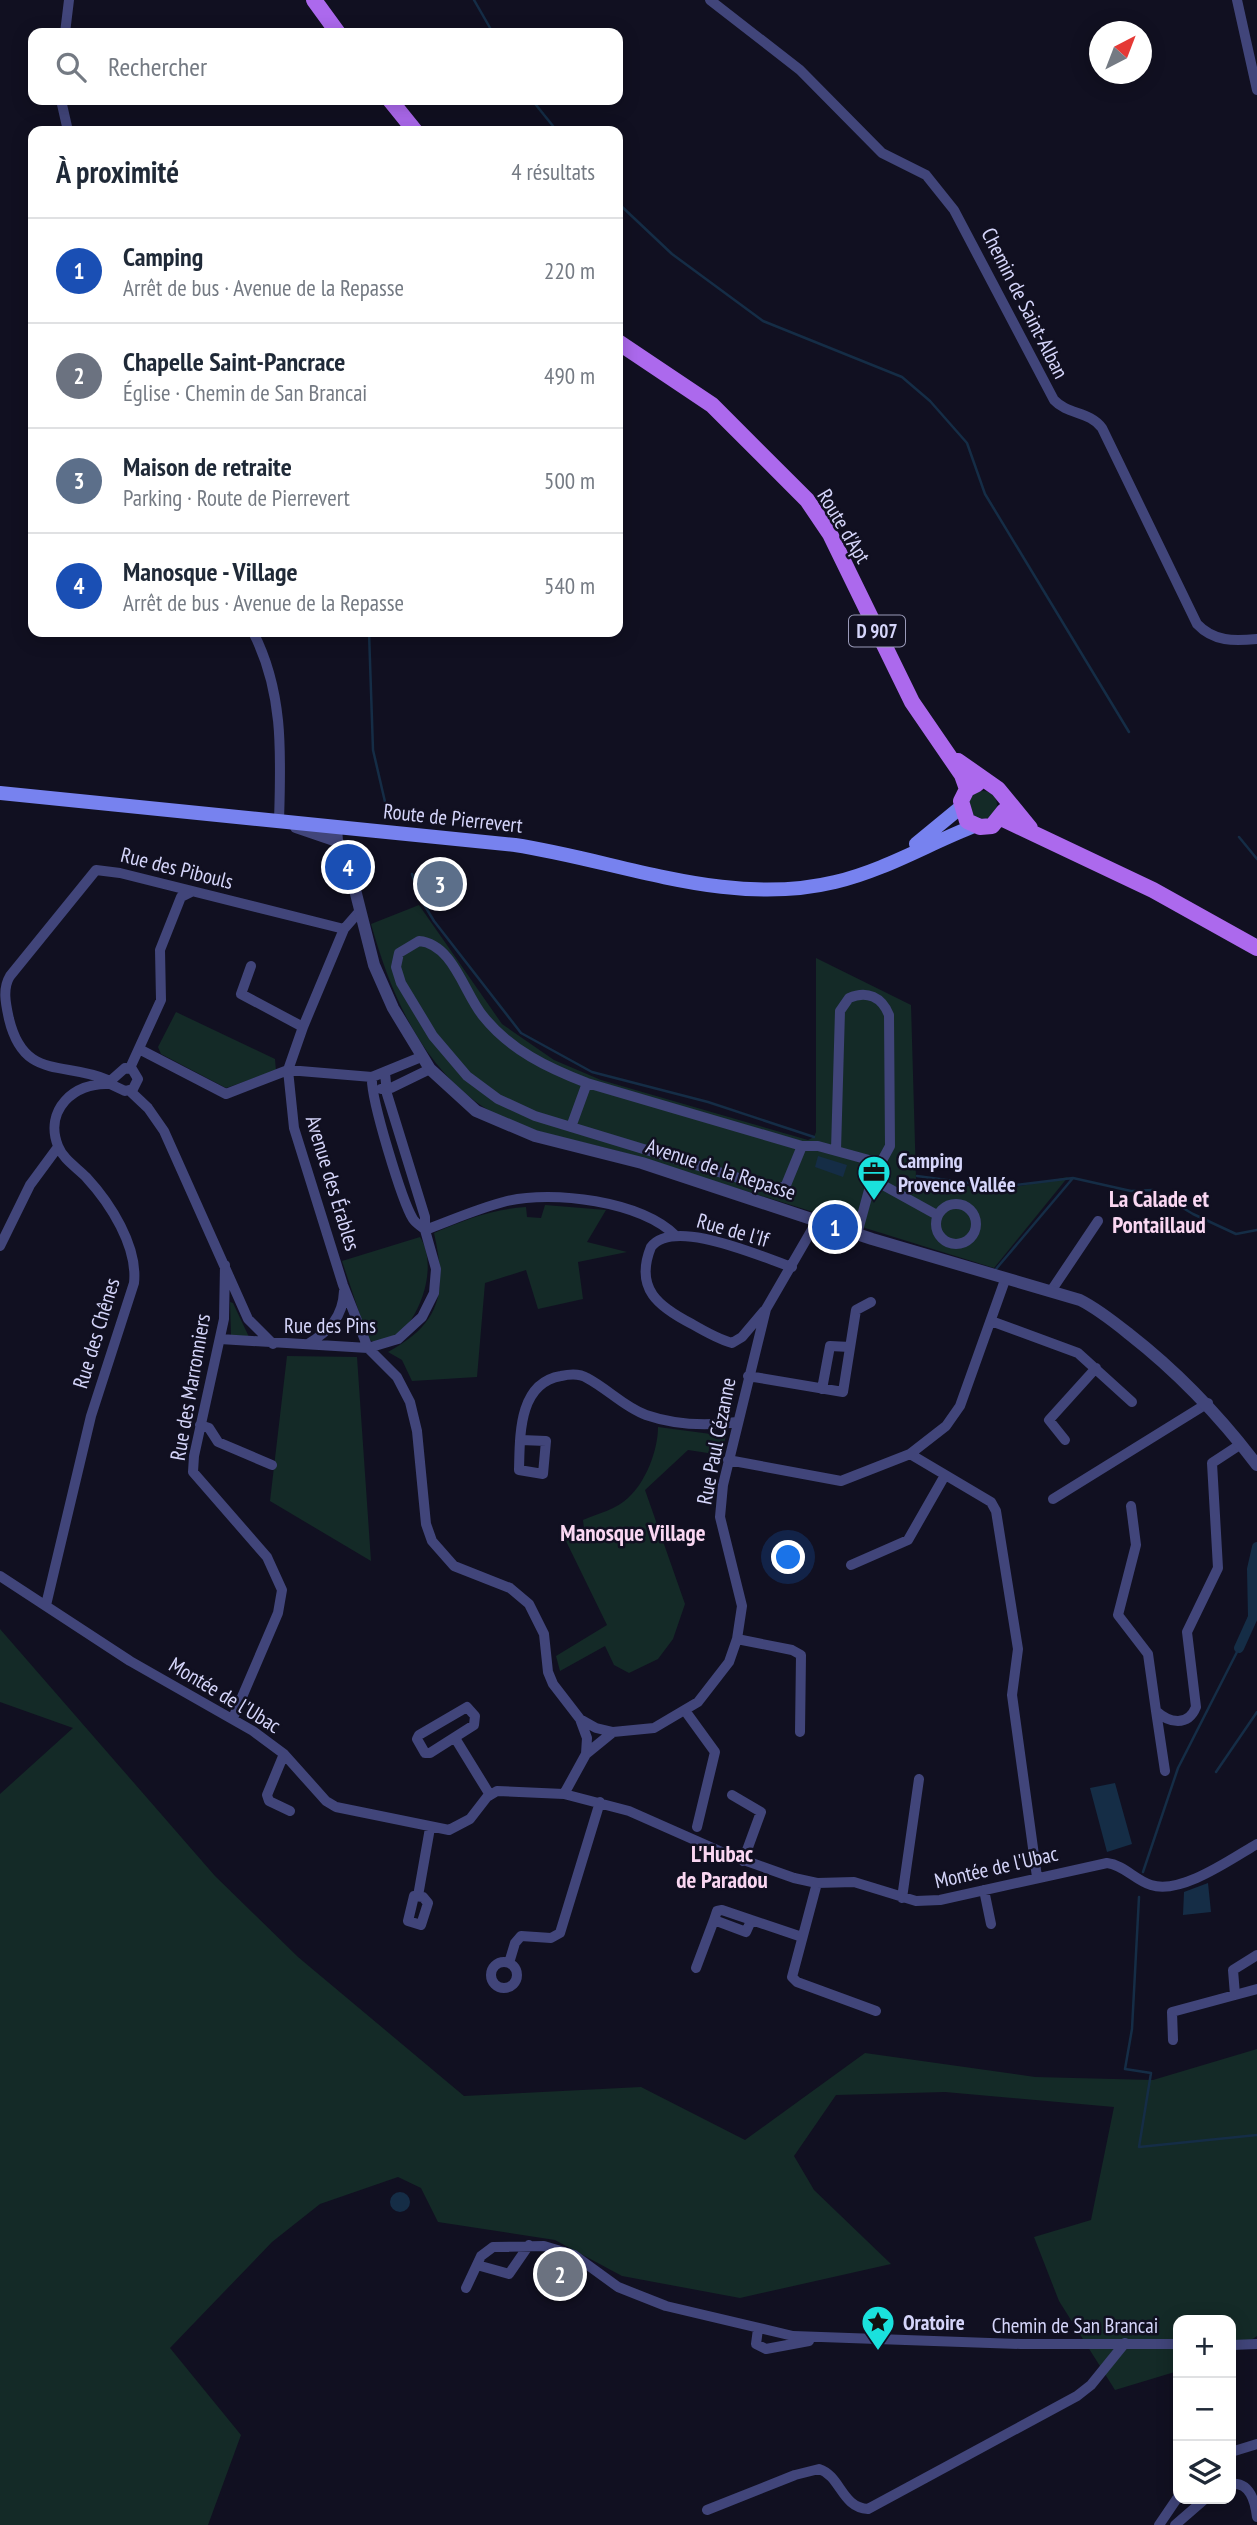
<!DOCTYPE html>
<html lang="fr">
<meta charset="utf-8">
<style>
body{margin:0;font-family:"PT Sans Narrow",sans-serif;background:#f6f6f7;color:#1f2937}
.controls{position:absolute;right:21px;bottom:21px;display:grid;overflow:hidden;border-radius:14px;box-shadow:0 4px 18px #0003}
.controls button{width:63px;height:63px;display:grid;place-items:center;padding:0;border:0;border-bottom:2px solid #e0e1e3;background:#fff;color:#1f2937;font:35px sans-serif}
.compass{position:absolute;left:1089px;top:21px;width:63px;height:63px;border-radius:50%;background:#fff;box-shadow:0 4px 18px #0003;rotate:42deg}
.you{position:absolute;left:789px;top:1558px;width:24px;height:24px;margin:-18px;border:5px solid #fff;border-radius:50%;background:#1a73e8;box-shadow:0 0 0 10px #1a73e833}
.badge{display:grid;place-items:center;width:46px;height:46px;border-radius:50%;background:#1d7c82;color:#fff;font-size:23px;font-weight:700}
.pin{position:absolute;translate:-50% -50%;border:4px solid #fff;box-shadow:0 2px 7px #0006}
.list{margin:0;padding:0;list-style:none}
h2{display:flex;justify-content:space-between;align-items:center;height:91px;margin:0;padding:0 28px;font-size:30px}
h2 small{font-size:23px;font-weight:400;color:#747a83}
.list li{display:grid;grid-template-columns:46px 1fr auto;gap:21px;align-items:center;box-sizing:border-box;height:105px;padding:0 28px;border-top:2px solid #e0e1e3}
.list b{display:block;font-size:26px;white-space:nowrap}
.list p{margin:0;font-size:23px;white-space:nowrap;color:#747a83}
.list em{font-size:23px;font-style:normal;color:#747a83}
.icon{flex:none;width:38px;height:38px;fill:none;stroke:currentColor;stroke-width:2;stroke-linecap:round;stroke-linejoin:round}
.map{position:relative;flex:none;width:1257px;height:2525px;overflow:hidden}
.search{position:absolute;background:#fff;box-shadow:0 4px 18px #0003;left:28px;top:28px;width:595px;height:77px;display:flex;align-items:center;gap:18px;box-sizing:border-box;padding:0 24px;border-radius:14px;color:#747a83;font-size:26px}
.panel{position:absolute;background:#fff;box-shadow:0 4px 18px #0003;left:28px;top:126px;width:595px;height:511px;border-radius:14px}
.map>svg:first-child{display:block}
.green{fill:#142a27}
.water{fill:#152d46}
.lines{fill:none;stroke-linecap:round;stroke-linejoin:round}
.stream{stroke:#152d46;stroke-width:2.5}
.canal{stroke:#152d46;stroke-width:10}
.minor{stroke:#41457a;stroke-width:10}
.tertiary{stroke:#41457a;stroke-width:12}
.secondary{stroke:#7782ef;stroke-width:14}
.primary{stroke:#ac69ed;stroke-width:16}
.labels{text-anchor:middle;dominant-baseline:central;stroke-width:5;stroke-linejoin:round;paint-order:stroke}
.shield{fill:#111021;stroke:#9a9ab9;stroke-width:2}
.shield-label{font-size:19px;font-weight:bold;fill:#d5d5fa}
.street-label{font-size:21px;fill:#d5d5fa;stroke:#111021}
.poi-label{font-size:21px;font-weight:bold;fill:#d5d5fa;stroke:#111021;text-anchor:start}
.neighbourhood-label{font-size:23px;font-weight:bold;fill:#fad7f2;stroke:#111021}
</style>
<div class="map">
<svg width="1257" height="2525" viewBox="0 0 1257 2525">
<rect width="100%" height="100%" fill="#111021"/>
<path class="green" d="M969 805a14 14 0 1 1 28 0a14 14 0 1 1-28 0Z
M419 905 502 1024 554 1060 601 1080 808 1140 814 1137 816 1132V958L911 1005 916 1179 998 1190 1068 1177 994 1268C871 1230 748 1192 625 1153 575 1138 520 1134 476 1102 418 1059 390 991 371 924Z
M176 1012 275 1059 276 1071 226 1088 161 1054 158 1047Z
M545 1205 606 1210 587 1242 627 1252 578 1262 583 1299 538 1309 526 1270 485 1283 477 1377 412 1381 402 1360 388 1352C442 1323 447 1291 434 1233 464 1220 492 1209 526 1207L527 1217 541 1218Z
M420 1237C446 1277 401 1361 368 1339L342 1261Z
M230 1302 233 1303 249 1337 231 1335Z
M287 1356 357 1357 371 1561 270 1501Z
M658 1427 726 1436 721 1455 688 1450 645 1490 685 1604 673 1639 658 1659 629 1673 614 1665 605 1646 560 1671 556 1656 607 1625 564 1537 584 1528 583 1520C597 1514 617 1509 628 1498 646 1482 658 1450 658 1427Z
M0 1629 215 1876 298 1957 464 2096 641 2087 745 2140 865 2053 1035 2077 1153 2080 1257 2049V2336L1231 2354V2320H1178V2371L1115 2390 1059 2301 1034 2237 1091 2220 1114 2107 945 2092 836 2095 794 2156 814 2190 891 2264 740 2298 622 2276 555 2240 438 2222 421 2188 398 2177 320 2204 272 2242 170 2348 241 2435 208 2525H0V1794L73 1728 0 1702Z"/>
<path class="water" d="M818 1156 847 1165 843 1177 815 1167Z
M1115 1783 1132 1844 1107 1852 1090 1788Z
M1208 1883 1211 1912 1183 1915 1184 1892Z
M390 2202a10 10 0 1 1 20 0a10 10 0 1 1-20 0Z"/>
<g class="lines">
<path class="stream" d="M474 0 493 33
M532 100 557 131
M618 203 672 254 763 321 902 377 930 401 967 443 985 494 1129 732
M369 632 373 750 389 819
M1239 837 1257 859
M412 874 420 898 434 921 521 1033 592 1072 708 1102 814 1137
M917 1176 999 1187 1073 1178 1131 1191 1153 1190 1193 1214 1236 1234 1257 1230
M996 1269 1073 1178
M1216 1772 1257 1712
M1143 1872 1178 1768 1239 1648
M1139 1897 1132 2029 1125 2069 1151 2073 1139 2147 1257 2135"/>
<path class="canal" d="M1239 1648 1253 1617 1252 1569 1257 1547"/>
<path class="minor" d="M710 0 800 70 882 153 926 175 954 210 1054 400C1068 415 1089 411 1102 428L1197 624C1214 642 1234 641 1257 639
M1237 0 1257 90
M65 33 69 0
M61 100 68 131
M253 632C284 692 281 755 279 821
M358 913 344 929 303 1027 288 1070 294 1128 343 1285 368 1348 397 1377 410 1402 417 1431 426 1524 432 1541 454 1566 510 1588 529 1604 544 1634 548 1672 553 1684 580 1719 587 1738 586 1754 564 1794
M251 966 241 994 303 1027
M139 1049 226 1094 288 1070 372 1077 421 1057
M125 1068 132 1069 138 1079 133 1089 125 1091 108 1083Z
M130 1068 161 1000 160 950 181 897 191 892
M372 1077C370 1097 402 1201 413 1219 416 1224 422 1226 425 1230
M108 1080C64 1061 24 1081 9 1019 6 1005 2 989 10 976L96 870 120 873 344 929
M381 1089 391 1088 430 1069
M130 1091 148 1108 164 1131 248 1319 273 1344
M571 1127 587 1083
M802 1146 786 1185 778 1190 535 1116 498 1099 467 1076 433 1036 401 983 396 967 399 953 419 941C453 944 464 993 483 1016 510 1050 548 1068 587 1083L802 1146H818L880 1163
M836 1150 840 1011 849 998C867 990 882 997 889 1015L890 1146 872 1179 857 1234
M872 1179 937 1215
M936 1224a20 20 0 1 1 40 0a20 20 0 1 1-40 0Z
M425 1230C452 1220 479 1208 507 1201 553 1190 641 1201 676 1236
M0 1246 30 1185 58 1147
M225 1265 224 1319 194 1456 193 1472 267 1557 282 1590 278 1613 233 1718
M1051 1291 1098 1221
M764 1311 742 1337 732 1343C718 1339 704 1331 692 1324 659 1307 634 1289 651 1247 674 1217 761 1257 792 1267
M991 1321 1078 1353 1132 1402
M220 1339 368 1348 398 1339 422 1317 434 1293 436 1269 425 1230V1217L387 1094 385 1073
M308 1344C329 1331 343 1317 344 1291
M748 1376 843 1392 856 1310 871 1302
M822 1389 830 1346 850 1347
M200 1425 209 1428 218 1442 272 1465
M521 1440 546 1441 543 1474 519 1470C520 1436 518 1383 561 1376 570 1374 579 1373 587 1378 608 1389 624 1407 646 1415 675 1425 707 1426 737 1422
M1065 1440 1049 1420 1096 1368
M910 1454 946 1426 960 1406 1005 1280
M728 1460 841 1481 910 1454 991 1502 996 1511 1018 1649 1012 1695 1037 1877
M1053 1499 1208 1403
M1131 1506 1136 1545 1118 1615 1148 1654 1156 1711C1169 1723 1188 1727 1196 1707L1187 1632 1218 1568 1212 1463 1241 1444
M851 1565 908 1540 944 1477
M0 1576 130 1661 253 1731 284 1754 326 1801 336 1807 449 1830 470 1819 487 1797 497 1791 564 1794 629 1811 724 1853 794 1878 817 1883 854 1882 916 1901 940 1900 1107 1863C1124 1865 1135 1880 1151 1885 1181 1895 1231 1859 1257 1844
M46 1605 91 1416 134 1283C138 1246 110 1203 86 1177 76 1167 63 1159 58 1146 44 1110 74 1082 109 1084
M737 1639 792 1650 801 1655 800 1732
M467 1707 475 1716 474 1725 430 1753H425L417 1739 419 1735Z
M1156 1711 1165 1771
M686 1712 715 1752 697 1827
M580 1719 596 1728 613 1732 654 1728 698 1702 729 1662 737 1639 742 1606 720 1517 723 1485 766 1309 817 1221
M455 1738 490 1795
M284 1754 267 1795 269 1801 290 1811
M586 1754 613 1732
M732 1795 761 1812 743 1861
M817 1883 792 1977 797 1982 876 2011
M984 1890 991 1924
M414 1896 423 1897 428 1903 421 1925 408 1921Z
M418 1896 430 1828
M902 1898 919 1779
M751 1921 746 1932 714 1920 717 1911 722 1910 802 1937
M491 1975a13 13 0 1 1 26 0a13 13 0 1 1-26 0Z
M509 1963 515 1943 521 1936 551 1938 560 1933 600 1802
M696 1968 714 1920
M1235 1995 1257 1989
M1173 2040 1172 2012 1235 1995 1233 1970 1257 1955
M477 2265 509 2274 529 2245
M466 2288 481 2256 493 2247 544 2246 574 2255 618 2287 666 2306 793 2336 1021 2344H1178
M758 2329 756 2344 766 2349 809 2341
M1231 2345 1257 2344
M1231 2452 1257 2444
M1231 2484C1250 2482 1255 2501 1257 2517
M707 2510 795 2475 819 2469C841 2476 841 2507 868 2509L1077 2396 1091 2385 1125 2343
M1159 2525 1178 2497
M1175 2525 1205 2499"/>
<path class="tertiary" d="M296 827 337 841
M336 828 337 841 347 858 374 965 393 1008 430 1069 476 1111 535 1136 642 1163 872 1239 1080 1300C1098 1309 1114 1322 1129 1334 1179 1373 1219 1415 1257 1465"/>
<path class="secondary" d="M0 793 515 845C620 861 728 908 835 882 883 871 928 844 974 826
M916 844 961 807"/>
<path class="primary" d="M314 0 338 33
M390 100 415 131
M618 342 712 405 807 500 830 534 912 702 962 775 967 789
M958 761 998 789 1030 828
M977 784 967 789 961 801 967 821 980 827 992 826 1004 811
M1001 818 1153 890 1257 948"/>
</g>
<defs>
<symbol id="office-pin" viewBox="-11 -11 22 30"><path d="M0 17L-7.5 6A9.5 9.5 0 1 1 7.5 6Z" fill="#1ae1dd" stroke="#111021"/><path d="M-6-3h4V-5.5h4V-3h4V5H-6ZM-1-4.5V-3h2v-1.5ZM-6 0V1H6V0Z" fill="#111"/></symbol>
<symbol id="sight-pin" viewBox="-11 -11 22 30"><path d="M0 17L-7.5 6A9.5 9.5 0 1 1 7.5 6Z" fill="#1ae1dd" stroke="#111021"/><path d="M0-6L1.8-2.2L6-1.7L2.9 1.2L3.7 5.4L0 3.3L-3.7 5.4L-2.9 1.2L-6-1.7L-1.8-2.2Z" fill="#111"/></symbol>
</defs>
<g fill-rule="evenodd">
<use href="#office-pin" x="855" y="1153" width="38" height="52"/>
<use href="#sight-pin" x="859" y="2303" width="38" height="52"/>
</g>
<g class="labels">
<rect class="shield" x="849" y="615.5" width="56" height="31" rx="5"/>
<g class="shield-label">
<text x="877" y="631">D 907</text>
</g>
<g class="street-label">
<text transform="translate(1025 303) rotate(63)">Chemin de Saint-Alban</text>
<text transform="translate(844 526) rotate(59)">Route d'Apt</text>
<text transform="translate(453 818) rotate(6)">Route de Pierrevert</text>
<text transform="translate(177 868) rotate(14)">Rue des Pibouls</text>
<text transform="translate(721 1169) rotate(18)">Avenue de la Repasse</text>
<text transform="translate(333 1183) rotate(73)">Avenue des Érables</text>
<text transform="translate(733 1230) rotate(16)">Rue de l'If</text>
<text x="330" y="1325">Rue des Pins</text>
<text transform="translate(96 1333) rotate(-73)">Rue des Chênes</text>
<text transform="translate(190 1387) rotate(-80)">Rue des Marronniers</text>
<text transform="translate(716 1441) rotate(-79)">Rue Paul Cézanne</text>
<text transform="translate(225 1695) rotate(31)">Montée de l'Ubac</text>
<text transform="translate(996 1867) rotate(-13)">Montée de l'Ubac</text>
<text x="1075" y="2325">Chemin de San Brancai</text>
</g>
<g class="poi-label">
<text x="898" y="1160">Camping<tspan x="898" dy="24">Provence Vallée</tspan></text>
<text x="903" y="2322">Oratoire</text>
</g>
<g class="neighbourhood-label">
<text x="1159" y="1198">La Calade et<tspan x="1159" dy="26">Pontaillaud</tspan></text>
<text x="633" y="1532">Manosque Village</text>
<text x="722" y="1853">L'Hubac<tspan x="722" dy="26">de Paradou</tspan></text>
</g>
</g>
</svg>
<div class="controls">
<button>+</button>
<button>−</button>
<button><svg class="icon" aria-label="layers" viewBox="0 0 24 24"><path d="M12 4l9 5-9 5-9-5zM3 14l9 5 9-5"/></svg></button>
</div>
<svg class="compass" viewBox="-18 -18 36 36"><path d="M0-13l5 13h-10z" fill="#e53935"/><path d="M0 13l5-13h-10z" fill="#747a83"/></svg>
<div class="you"></div>
<div class="pin badge" style="left:835px;top:1227px;background:#1a4fb4">1</div>
<div class="pin badge" style="left:560px;top:2274px;background:#6b7280">2</div>
<div class="pin badge" style="left:440px;top:884px;background:#5c6f8a">3</div>
<div class="pin badge" style="left:348px;top:867px;background:#1a4fb4">4</div>
<div class="search"><svg class="icon" aria-label="search" viewBox="0 0 24 24"><circle cx="10" cy="10" r="6"/><path d="M15 15l6 6"/></svg>Rechercher</div>
<section class="panel">
<h2>À proximité<small>4 résultats</small></h2>
<ul class="list">
<li><span class="badge" style="background:#1a4fb4">1</span><div><b>Camping</b><p>Arrêt de bus · Avenue de la Repasse</p></div><em>220 m</em></li>
<li><span class="badge" style="background:#6b7280">2</span><div><b>Chapelle Saint-Pancrace</b><p>Église · Chemin de San Brancai</p></div><em>490 m</em></li>
<li><span class="badge" style="background:#5c6f8a">3</span><div><b>Maison de retraite</b><p>Parking · Route de Pierrevert</p></div><em>500 m</em></li>
<li><span class="badge" style="background:#1a4fb4">4</span><div><b>Manosque - Village</b><p>Arrêt de bus · Avenue de la Repasse</p></div><em>540 m</em></li>
</ul>
</section>
</div>
